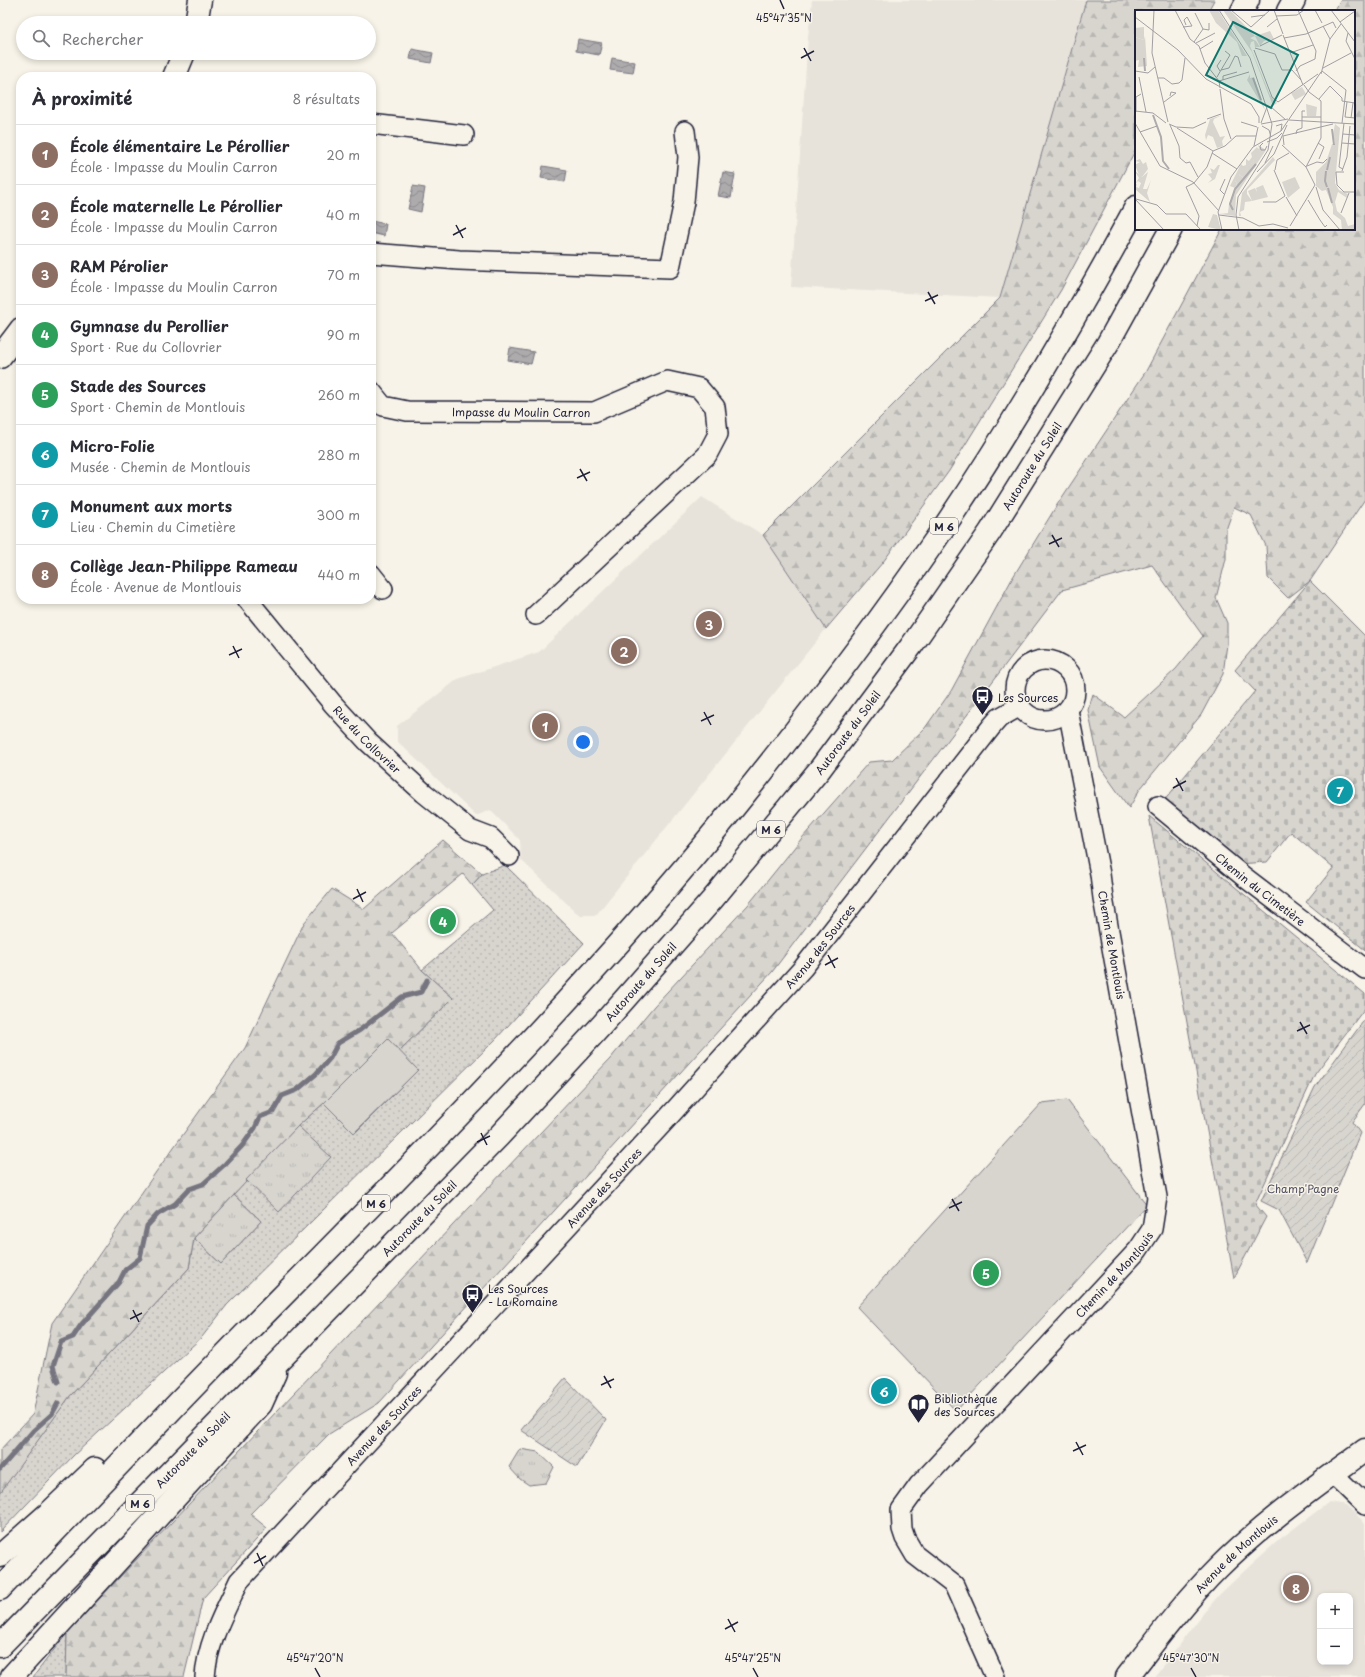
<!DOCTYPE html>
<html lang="fr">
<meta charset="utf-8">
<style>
body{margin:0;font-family:"Playpen Sans",sans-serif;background:#f2f2f3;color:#2b2b33}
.controls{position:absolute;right:12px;bottom:12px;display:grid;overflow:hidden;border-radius:8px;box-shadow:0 2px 6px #0003}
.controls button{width:36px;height:36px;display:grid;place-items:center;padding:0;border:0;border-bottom:1px solid #e1e1e2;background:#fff;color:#2b2b33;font:20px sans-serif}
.you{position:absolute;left:583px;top:742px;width:14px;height:14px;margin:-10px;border:3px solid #fff;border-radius:50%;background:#1a73e8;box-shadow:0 0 0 6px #1a73e833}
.badge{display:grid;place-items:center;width:26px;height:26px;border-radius:50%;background:#22223b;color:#fff;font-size:13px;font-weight:700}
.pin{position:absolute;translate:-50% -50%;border:2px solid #fff;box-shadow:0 1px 4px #0006}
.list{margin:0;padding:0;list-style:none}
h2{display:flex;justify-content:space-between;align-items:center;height:52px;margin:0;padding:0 16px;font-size:17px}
h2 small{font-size:13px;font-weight:400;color:#7c7c81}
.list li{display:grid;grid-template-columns:26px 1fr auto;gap:12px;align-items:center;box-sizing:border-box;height:60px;padding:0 16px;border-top:1px solid #e1e1e2}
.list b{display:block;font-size:15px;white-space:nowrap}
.list p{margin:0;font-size:13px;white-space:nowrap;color:#7c7c81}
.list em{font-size:13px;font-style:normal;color:#7c7c81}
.icon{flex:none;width:22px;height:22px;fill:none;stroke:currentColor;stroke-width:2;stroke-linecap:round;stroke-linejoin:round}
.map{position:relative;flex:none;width:1365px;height:1677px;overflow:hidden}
.search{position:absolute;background:#fff;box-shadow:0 2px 6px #0003;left:16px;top:16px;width:360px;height:44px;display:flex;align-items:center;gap:10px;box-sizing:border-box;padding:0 14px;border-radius:22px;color:#7c7c81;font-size:15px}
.panel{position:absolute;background:#fff;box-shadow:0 2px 6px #0003;left:16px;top:72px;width:360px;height:532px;border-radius:16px}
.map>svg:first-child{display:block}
.built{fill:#e7e3db;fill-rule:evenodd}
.grass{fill:url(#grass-dots);stroke:#7d7c85}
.forest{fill:url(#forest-firs);stroke:#7d7c85}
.cemetery{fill:url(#cemetery-stones);stroke:#7d7c85}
.park{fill:url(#park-tufts);stroke:#7d7c85}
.garden{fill:url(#garden-furrows);stroke:#7d7c85}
.pitch{fill:#d8d5cf;stroke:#7d7c85}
.water{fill:url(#water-waves);stroke:#76747f}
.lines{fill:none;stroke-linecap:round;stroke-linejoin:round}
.stream{stroke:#76747f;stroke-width:5}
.street-casing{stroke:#22223b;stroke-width:22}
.secondary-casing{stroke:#22223b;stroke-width:25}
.highway-casing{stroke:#22223b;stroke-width:25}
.street{stroke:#f7f3e8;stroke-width:19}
.secondary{stroke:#f7f3e8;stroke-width:22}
.highway{stroke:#f7f3e8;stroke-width:22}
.ticks{fill:none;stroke:#22223b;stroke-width:1.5}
.labels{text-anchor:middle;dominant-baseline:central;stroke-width:3;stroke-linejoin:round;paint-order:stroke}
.shield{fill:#f7f3e8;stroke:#62616f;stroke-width:1}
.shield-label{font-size:10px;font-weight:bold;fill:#22223b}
.street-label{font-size:11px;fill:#22223b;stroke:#f7f3e8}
.poi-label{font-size:11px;fill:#22223b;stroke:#f7f3e8;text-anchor:start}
.park-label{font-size:11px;fill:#504f60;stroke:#f7f3e8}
.inset-river{fill:none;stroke:#aeabad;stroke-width:2}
.inset-road{fill:none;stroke:#a29fa3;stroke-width:1}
.view{fill:#0f766e;fill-opacity:0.15;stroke:#0f766e;stroke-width:2}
.inset-edge{fill:none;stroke:#22223b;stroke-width:2}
.ticks-label{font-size:10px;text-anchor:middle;fill:#22223b;stroke:#f7f3e8;stroke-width:3;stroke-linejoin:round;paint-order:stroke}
</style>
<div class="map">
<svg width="1365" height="1677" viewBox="0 0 1365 1677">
<defs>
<pattern id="grass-dots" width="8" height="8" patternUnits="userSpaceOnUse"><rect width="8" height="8" fill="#d8d5cf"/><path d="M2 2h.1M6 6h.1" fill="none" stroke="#b9b7b3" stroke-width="1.8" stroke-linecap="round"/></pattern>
<pattern id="forest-firs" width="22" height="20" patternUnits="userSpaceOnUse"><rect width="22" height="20" fill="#d8d5cf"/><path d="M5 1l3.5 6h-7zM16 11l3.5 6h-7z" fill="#b9b7b3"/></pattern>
<pattern id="cemetery-stones" width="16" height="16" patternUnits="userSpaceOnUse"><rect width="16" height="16" fill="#d8d5cf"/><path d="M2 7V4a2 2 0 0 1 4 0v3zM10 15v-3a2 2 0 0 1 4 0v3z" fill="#b9b7b3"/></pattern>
<pattern id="park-tufts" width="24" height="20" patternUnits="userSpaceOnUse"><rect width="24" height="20" fill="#d8d5cf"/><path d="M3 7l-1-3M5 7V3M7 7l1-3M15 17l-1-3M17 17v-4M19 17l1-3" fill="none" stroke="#b9b7b3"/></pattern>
<pattern id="garden-furrows" width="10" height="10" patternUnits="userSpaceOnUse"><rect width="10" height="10" fill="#d8d5cf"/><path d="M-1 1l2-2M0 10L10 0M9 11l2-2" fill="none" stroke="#b9b7b3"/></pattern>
<pattern id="water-waves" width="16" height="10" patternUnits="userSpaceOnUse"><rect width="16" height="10" fill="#aeabad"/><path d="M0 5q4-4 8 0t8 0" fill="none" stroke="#8d8b8e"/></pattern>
</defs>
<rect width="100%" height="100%" fill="#f7f3e8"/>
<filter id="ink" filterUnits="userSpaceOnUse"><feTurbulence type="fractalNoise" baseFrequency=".025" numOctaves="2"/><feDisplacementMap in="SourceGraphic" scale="8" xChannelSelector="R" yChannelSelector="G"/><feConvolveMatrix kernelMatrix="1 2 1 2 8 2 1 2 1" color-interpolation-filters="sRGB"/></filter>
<g filter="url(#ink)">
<path class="built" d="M812 0H1086L1000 298 791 287 808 36Z
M702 497 763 535 826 629 596 915H579L521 860 520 840 490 810 476 816 397 741V726L458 679 539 652Z
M1329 1502 1346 1505 1365 1523V1677H1154L1202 1615 1219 1595 1254 1562 1280 1539ZM1320 1596H1350V1662H1320Z"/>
<path class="grass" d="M505 865 584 943 495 1040 227 1305 202 1337 74 1455 0 1532V1491L70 1396 189 1268 194 1238 221 1264 261 1221 234 1195 246 1180 279 1211 330 1157 298 1126 324 1103 355 1133 418 1070 399 1051 453 998 422 970 493 910 472 885 482 874Z
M67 1633 66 1677H33Z"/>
<path class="forest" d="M1086 0H1214L1208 11H1136V149L1061 290 949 471 883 562 826 629 763 535 1000 298Z
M1341 0H1365V499L1310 581 1288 598 1268 578 1266 546 1251 515 1234 507 1226 530V559L1216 598 1227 623V644L1223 674 1201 715 1140 789 1129 808 1100 767 1088 710 1093 694 1124 717 1176 669 1203 636 1152 565 1062 590 772 972 379 1403 329 1434 250 1514 267 1528 203 1598 184 1677H66L67 1633 610 1059 654 1006 748 905 802 838 869 762 892 760 925 728 951 691 1013 577 1057 505 1146 371 1222 229H1354V11H1334Z
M443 840 482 874 472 885 463 874 392 933 422 970 453 998 399 1051 387 1040 324 1103 298 1126 194 1238 189 1268 70 1396 0 1493V1450L33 1414 52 1323 156 1172 245 1048 304 923 332 889 364 909Z"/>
<path class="cemetery" d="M1310 581 1365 636V950L1306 902 1333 868 1291 832 1267 862 1237 864 1163 802 1255 691 1235 670Z
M1149 816 1365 994V1008L1315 1074 1255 1204 1266 1217 1234 1278Z"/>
<path class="park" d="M298 1126 331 1157 279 1212 246 1180Z
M234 1195 261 1221 221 1264 194 1238Z
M520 1449 538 1452 554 1467 546 1483 529 1485 520 1479 509 1467Z"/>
<path class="garden" d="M1365 1019V1104L1352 1122 1360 1133 1307 1263 1279 1210 1261 1201 1315 1087Z
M565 1378 606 1420 577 1467 521 1430Z"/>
<path class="pitch" d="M388 1039 418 1070 354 1133 324 1103Z
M1067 1100 1147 1205 956 1411 857 1307 1042 1103Z"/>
<path class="water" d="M578 39 602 43 599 55 576 51Z
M412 49 433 53 431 63 410 59Z
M612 58 635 62 633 73 610 70Z
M543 166 567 170 565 182 541 178Z
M723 172 735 174 731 198 718 196Z
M413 186 425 188 421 212 408 209Z
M371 221 386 224 384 236 371 233Z
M510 348 534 352 531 364 508 360Z"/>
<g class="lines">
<path class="stream" d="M58 1382 53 1366 61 1342 73 1337 81 1325 119 1282 125 1270 140 1258 147 1226 158 1214 175 1204 189 1189 203 1184 225 1164 242 1146 255 1128 260 1117 273 1112 282 1096 297 1090 316 1074 330 1058 338 1043 360 1030 402 997 421 992 427 980
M0 1469 34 1430 52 1414 58 1403"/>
<defs>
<g id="street">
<path d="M371 124 464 135"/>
<path d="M371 253 459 260 670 268 684 202 688 157 685 131"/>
<path id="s1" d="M371 391 383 406 407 411 594 412 667 381 699 388 715 407 718 434 707 455 536 615"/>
<path d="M371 574 383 589"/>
<path id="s2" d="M247 599 333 704 368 742 424 793 470 830 491 838 509 856"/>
<circle cx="1045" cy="690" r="30"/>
<path id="s3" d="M1158 806 1243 876 1365 969"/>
<path d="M1332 1473 1365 1505"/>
<path id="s4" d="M205 1677C207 1643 225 1611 239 1581L664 1122 803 968 992 726 999 718 1020 706"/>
<path id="s5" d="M995 1677 954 1585 915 1555 905 1538 902 1529 901 1510 919 1485 1138 1250 1152 1229 1157 1197 1103 898 1100 874 1068 710"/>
</g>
<g id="secondary">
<path d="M196 23 200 0"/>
<path d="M174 77 184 53"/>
<path d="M0 357 21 329"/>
<path id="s6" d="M1127 1677C1156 1640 1185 1601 1218 1568 1263 1523 1315 1487 1365 1450"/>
</g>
<g id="highway">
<path d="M1242 11 1248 0"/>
<path d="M1288 11 1294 0"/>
<path d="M0 1556 50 1512 95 1469"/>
<path d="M0 1589C81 1504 162 1419 244 1335 409 1168 575 1002 724 820 798 729 869 636 936 539 1009 432 1074 321 1136 207"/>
<path id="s7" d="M0 1646 499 1136 601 1026 712 900 820 769 912 645 990 532 1108 343 1171 229"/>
<path d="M11 1677 261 1404 275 1373"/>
</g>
</defs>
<use href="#street" class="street-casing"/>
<use href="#secondary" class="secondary-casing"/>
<use href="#highway" class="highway-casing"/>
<use href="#street" class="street"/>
<use href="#secondary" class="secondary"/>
<use href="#highway" class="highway"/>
</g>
</g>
<path class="ticks" d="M780 0 784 9M804 48 811 61M801 58 814 51M456 225 463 238M453 235 466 228M928 292 935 304M925 301 938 295M580 469 587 481M577 478 590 472M1052 535 1059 547M1049 544 1062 538M233 646 239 658M229 655 242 649M704 712 711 725M701 721 714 715M1176 778 1183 791M1173 788 1186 781M357 889 363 902M353 899 366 892M828 955 835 968M825 965 838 958M1300 1022 1307 1034M1297 1031 1310 1025M481 1133 487 1145M477 1142 490 1136M952 1199 959 1211M949 1208 962 1202M133 1310 139 1322M130 1319 142 1313M604 1376 611 1388M601 1385 614 1379M1076 1442 1083 1455M1073 1451 1086 1445M257 1553 263 1566M254 1563 266 1556M728 1619 735 1632M725 1629 738 1622M315 1668 320 1677M753 1668 758 1677M1191 1668 1196 1677"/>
<defs>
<symbol id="bus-pin" viewBox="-11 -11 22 30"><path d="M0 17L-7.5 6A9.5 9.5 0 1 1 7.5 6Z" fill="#22223b" stroke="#f7f3e8"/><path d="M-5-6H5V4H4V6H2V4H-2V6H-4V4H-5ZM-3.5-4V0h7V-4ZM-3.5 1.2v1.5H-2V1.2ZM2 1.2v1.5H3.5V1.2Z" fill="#fff"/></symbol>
<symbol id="library-pin" viewBox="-11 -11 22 30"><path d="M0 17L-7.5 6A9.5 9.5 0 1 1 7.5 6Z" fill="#22223b" stroke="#f7f3e8"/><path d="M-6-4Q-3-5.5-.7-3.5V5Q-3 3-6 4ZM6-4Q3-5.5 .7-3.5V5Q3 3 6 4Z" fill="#fff"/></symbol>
</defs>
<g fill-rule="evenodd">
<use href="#bus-pin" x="970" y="684" width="25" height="34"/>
<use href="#bus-pin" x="460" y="1282" width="25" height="34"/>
<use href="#library-pin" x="906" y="1392" width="25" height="34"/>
</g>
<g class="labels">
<g class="shield">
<rect x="930" y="518" width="28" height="16" rx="3"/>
<rect x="757" y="821" width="28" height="16" rx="3"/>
<rect x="362" y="1195" width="28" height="16" rx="3"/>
<rect x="126" y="1495" width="28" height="16" rx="3"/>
</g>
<g class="shield-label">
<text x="944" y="526">M 6</text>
<text x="771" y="829">M 6</text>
<text x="376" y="1203">M 6</text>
<text x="140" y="1503">M 6</text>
</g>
<g class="street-label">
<text stroke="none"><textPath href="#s1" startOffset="158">Impasse du Moulin Carron</textPath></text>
<text stroke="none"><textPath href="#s7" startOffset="1571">Autoroute du Soleil</textPath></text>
<text stroke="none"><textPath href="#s7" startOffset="1247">Autoroute du Soleil</textPath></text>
<text stroke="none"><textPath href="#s2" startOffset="185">Rue du Collovrier</textPath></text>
<text stroke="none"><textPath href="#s3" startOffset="132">Chemin du Cimetière</textPath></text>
<text transform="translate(1112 945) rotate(80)">Chemin de Montlouis</text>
<text stroke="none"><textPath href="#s4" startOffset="963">Avenue des Sources</textPath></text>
<text stroke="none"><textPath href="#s7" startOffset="923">Autoroute du Soleil</textPath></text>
<text stroke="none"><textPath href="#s4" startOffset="639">Avenue des Sources</textPath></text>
<text stroke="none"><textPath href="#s7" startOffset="599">Autoroute du Soleil</textPath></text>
<text stroke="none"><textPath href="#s5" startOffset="516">Chemin de Montlouis</textPath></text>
<text stroke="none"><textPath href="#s4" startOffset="315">Avenue des Sources</textPath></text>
<text stroke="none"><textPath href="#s7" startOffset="275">Autoroute du Soleil</textPath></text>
<text stroke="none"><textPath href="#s6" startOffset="165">Avenue de Montlouis</textPath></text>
</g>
<g class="poi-label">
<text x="998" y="697">Les Sources</text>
<text x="488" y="1288">Les Sources<tspan x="488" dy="13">- La Romaine</tspan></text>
<text x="934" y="1398">Bibliothèque<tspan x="934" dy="13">des Sources</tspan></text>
</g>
<g class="park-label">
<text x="1303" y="1188">Champ'Pagne</text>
</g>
</g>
<g transform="translate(1135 10)">
<rect width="220" height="220" fill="#f7f3e8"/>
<path d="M10 26 12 56 3 57 4 50 0 51V27L9 30ZM0 161 7 167 13 162 8 179H12L16 170 12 183 15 192 0 179V175L2 174 1 177 4 178 6 173 3 171 0 174 4 168Z" fill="#d8d5cf"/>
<path d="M74 0H83L112 46H107L102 32 81 13ZM88 0H95L120 26 115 28 121 31 125 37H120L119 31 116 32 115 36 135 85 142 93 138 96 117 42ZM9 17V30L0 27V18ZM115 64V68L119 67 130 100 112 70ZM87 105 79 109 78 112 85 127 90 126 87 131 88 136 82 138 78 127 73 125 71 130 70 125 75 109ZM123 135 131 140 101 185 100 206 84 204 93 203 94 194 102 174 100 170H106L108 167 104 165 107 160 114 162 110 157 119 152 117 145 124 138ZM138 147 140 150 112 180V184L117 191 110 192 109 200 105 202 106 206H104L107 183ZM83 155H85L80 169 73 173 77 169 73 164 77 163 75 158 79 160Z" fill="#d8d5cf"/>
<path d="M135 21 139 29 129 31 125 36 120 26Z" fill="#d8d5cf"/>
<path d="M171 94 182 97 181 106H172ZM200 114 205 118 200 173 204 180 213 184 212 188 203 182 200 192 202 201 210 208 213 216 220 214V220H207L206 210 198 204V197L191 180 187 181 181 176V162L191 152 197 134H200L198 124ZM78 204 82 205 86 220 73 217Z" fill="#d8d5cf"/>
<path d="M122 137 125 142 118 145 119 152 111 157 114 162 110 164 107 161 104 165 108 167 106 171 100 170 102 174 100 178 95 176 106 154 108 156 111 155V149L114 151 117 147 116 143Z" fill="#d8d5cf"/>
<path d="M167 77 171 84 160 90 156 83ZM5 149 8 154 11 152 13 159 7 167 3 166 0 161 4 165 0 155 5 152 0 151ZM160 167 165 178 153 188 147 172ZM128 175 133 187 117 191 113 181 120 178 122 182 121 178Z" fill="#d8d5cf"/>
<path class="inset-river" d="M9 48 10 61M118 68 126 90M18 105 26 127 28 151 34 159M197 119 199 135M192 160 195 147M191 161 190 171 192 177M193 178 197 193M98 200 95 194 100 179 121 154"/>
<path class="inset-road" d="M19 0 17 43 33 112M40 0 55 29 64 36 70 53 84 71 85 78M84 0 115 48 137 114 133 140 103 187 101 205 104 220M96 0 116 17 135 0M139 0 148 24M163 0 181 41M180 0 187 13M196 0 220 32M141 6 162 5 169 0M0 7 43 40 71 69 116 94 124 107V113M116 7 130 5M205 12 220 1M188 16 195 29M48 17 57 16 52 7 49 10 51 15M132 17 142 9M68 19 74 20V13M213 23 211 31 220 49M148 25 168 75M149 28 171 24 198 12 201 18M59 32 68 19 60 3M61 33 80 23M125 36 147 25M120 38 140 44 147 60H157L166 70M65 39 78 31M119 40 137 87 143 92 183 64M155 43 178 35M188 58 216 43M86 60 95 45 90 41M0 61 13 63 20 57M85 61 82 56 86 50M161 61 165 56 180 49 181 41M187 61 211 80M186 64 195 29 206 14M4 67 11 102M82 67 86 60 94 58 100 46 103 47 106 57M23 68H29L37 74 44 73 47 70 50 48M88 70V66L102 62M84 71 114 62M169 75 174 82 186 91V128L171 157M85 79 89 109 96 129M184 89 195 76 207 88V91L220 93M29 92 41 83 36 82 35 86M212 92 210 107 220 108M136 97 151 110M0 101 18 103 31 113M1 102V87L6 84M167 107H186M216 108 218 93M72 109 86 104M154 110 220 114M106 112 122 117M0 113 25 156 58 172 84 201M126 113 132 97M207 113 211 80M34 114 41 117 58 118 71 112M126 114 153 109M35 115 44 136 45 148 51 153 55 152 63 167M127 116 134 120 136 127M141 116 147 114 146 121M42 118 78 141M5 122 22 116M161 124 162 120 167 118V101H170M208 124 220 125M132 132 142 128 147 123M128 133 125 136 126 140H130L132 136M183 133 189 137 184 149M207 133 220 134M147 135 171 157 180 175 155 216M149 135 148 126 198 114M119 136 123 117M77 143 102 159M130 153 138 136M172 156 182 152 188 153 192 149M208 159 204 157 209 113M139 160 150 186M140 160 142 150 154 143M207 161 212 147 215 116M122 162 139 144 152 115M209 162H201L202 175 209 182H220M181 177 188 200 205 220M89 184 85 180 90 169M151 187 162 206M0 189 29 220M1 189 22 195 31 204H51L65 219M173 190 185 210 190 217 192 215M128 192H141L150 186M206 203 214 183M84 205 108 208 124 216 138 214 153 218M62 216 64 206 51 177 59 173 72 157 78 141 90 136 101 126H121M87 220 83 202 96 167 118 137 146 121 186 62"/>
<path class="view" d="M98 12 163 45 136 98 71 65Z"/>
<rect width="220" height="220" class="inset-edge"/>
</g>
<g class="ticks-label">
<text x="784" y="22">45°47'35"N</text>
<text x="315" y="1662">45°47'20"N</text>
<text x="753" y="1662">45°47'25"N</text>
<text x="1191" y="1662">45°47'30"N</text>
</g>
</svg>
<div class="controls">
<button>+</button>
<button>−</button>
</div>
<div class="you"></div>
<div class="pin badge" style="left:545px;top:726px;background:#8d6e63">1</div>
<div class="pin badge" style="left:624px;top:651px;background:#8d6e63">2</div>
<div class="pin badge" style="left:709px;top:624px;background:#8d6e63">3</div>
<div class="pin badge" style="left:443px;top:921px;background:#2e9e5b">4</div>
<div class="pin badge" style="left:986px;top:1273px;background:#2e9e5b">5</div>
<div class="pin badge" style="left:884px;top:1391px;background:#0f9aa8">6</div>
<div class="pin badge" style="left:1340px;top:791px;background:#0f9aa8">7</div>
<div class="pin badge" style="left:1296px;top:1588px;background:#8d6e63">8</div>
<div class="search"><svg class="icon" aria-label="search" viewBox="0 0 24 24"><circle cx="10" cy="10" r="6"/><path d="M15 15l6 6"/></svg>Rechercher</div>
<section class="panel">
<h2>À proximité<small>8 résultats</small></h2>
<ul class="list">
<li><span class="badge" style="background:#8d6e63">1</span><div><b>École élémentaire Le Pérollier</b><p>École · Impasse du Moulin Carron</p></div><em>20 m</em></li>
<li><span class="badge" style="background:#8d6e63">2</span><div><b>École maternelle Le Pérollier</b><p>École · Impasse du Moulin Carron</p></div><em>40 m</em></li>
<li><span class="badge" style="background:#8d6e63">3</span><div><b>RAM Pérolier</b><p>École · Impasse du Moulin Carron</p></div><em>70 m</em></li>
<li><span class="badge" style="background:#2e9e5b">4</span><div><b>Gymnase du Perollier</b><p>Sport · Rue du Collovrier</p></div><em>90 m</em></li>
<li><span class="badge" style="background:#2e9e5b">5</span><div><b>Stade des Sources</b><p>Sport · Chemin de Montlouis</p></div><em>260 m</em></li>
<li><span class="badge" style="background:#0f9aa8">6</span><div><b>Micro-Folie</b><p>Musée · Chemin de Montlouis</p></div><em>280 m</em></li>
<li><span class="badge" style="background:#0f9aa8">7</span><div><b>Monument aux morts</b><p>Lieu · Chemin du Cimetière</p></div><em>300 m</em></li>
<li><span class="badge" style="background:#8d6e63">8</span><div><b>Collège Jean-Philippe Rameau</b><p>École · Avenue de Montlouis</p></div><em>440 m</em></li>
</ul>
</section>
</div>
